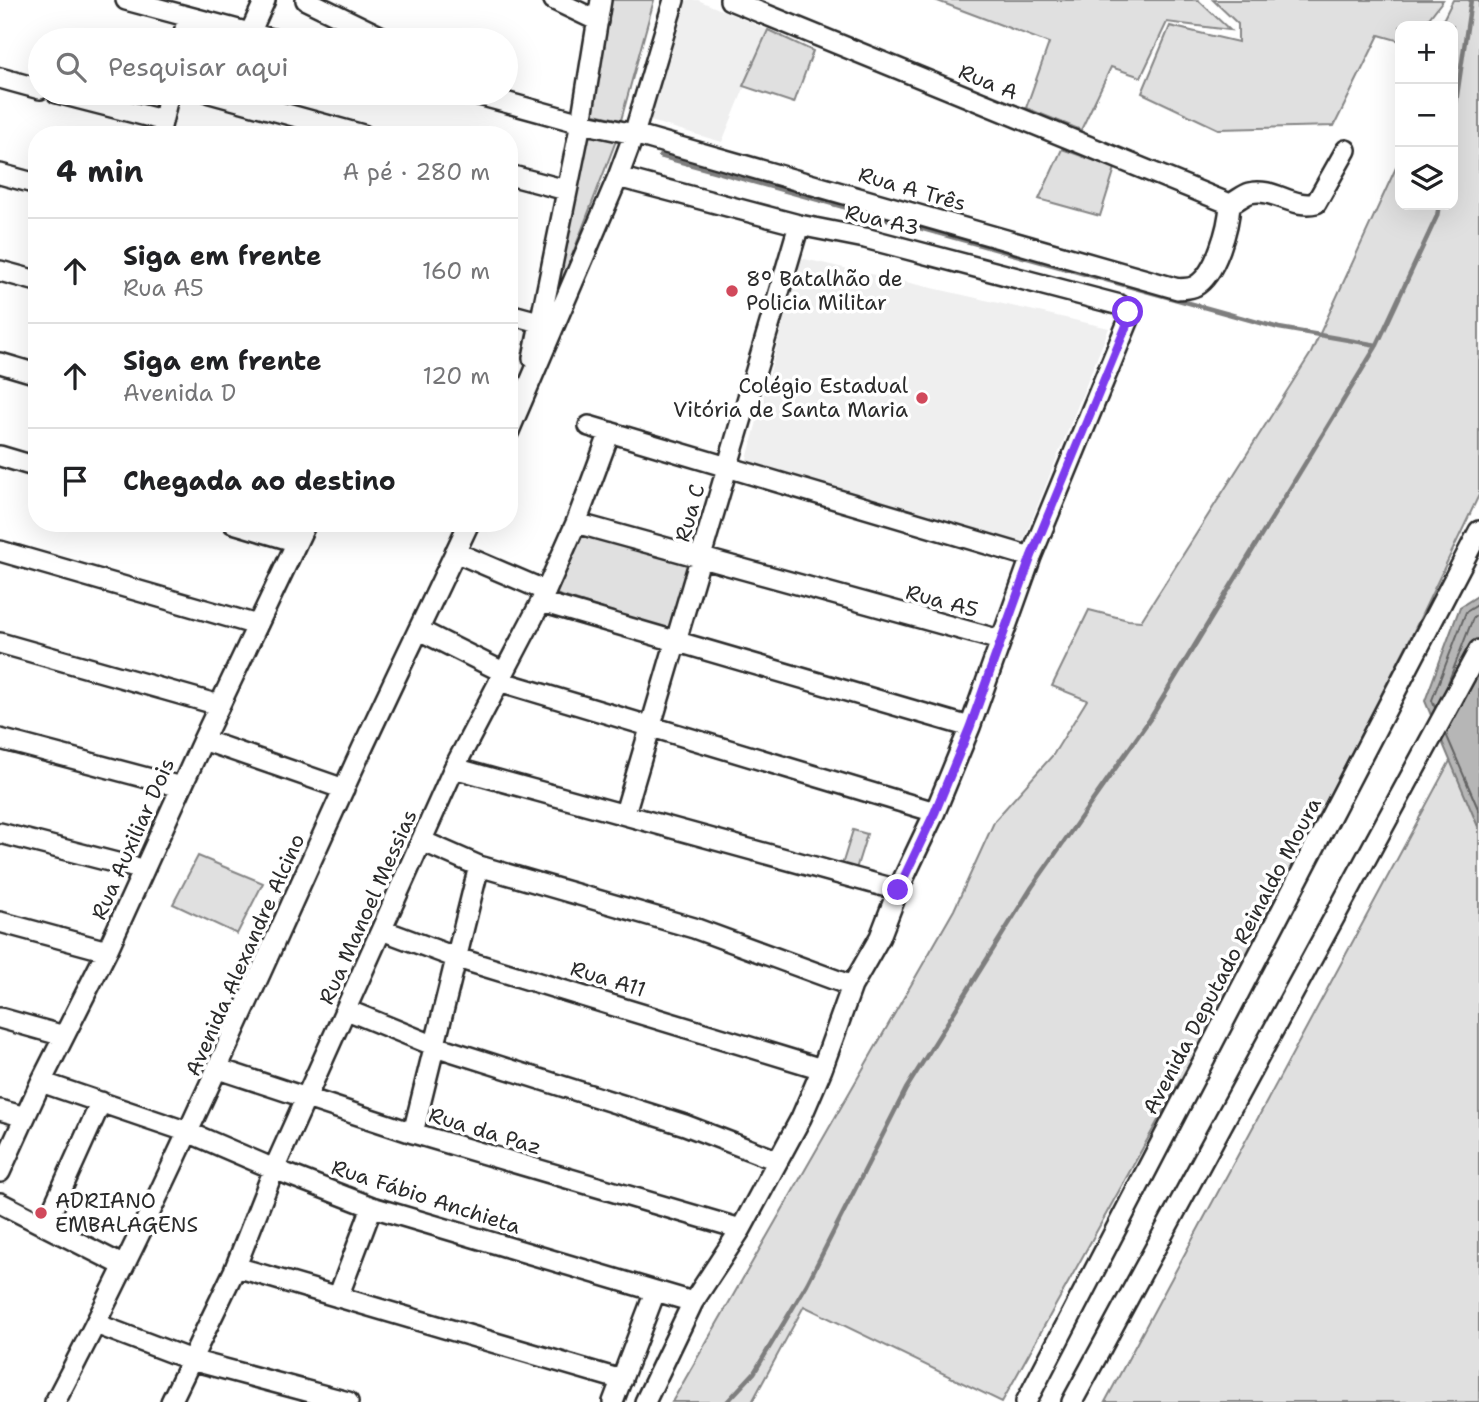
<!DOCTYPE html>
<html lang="pt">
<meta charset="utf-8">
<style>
body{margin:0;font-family:"Shantell Sans",sans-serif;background:#f2f2f2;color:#202124}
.controls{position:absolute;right:21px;top:21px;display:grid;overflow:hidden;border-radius:14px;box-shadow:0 7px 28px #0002}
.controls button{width:63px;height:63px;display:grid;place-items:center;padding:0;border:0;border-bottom:2px solid #e0e0e0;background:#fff;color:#202124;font:35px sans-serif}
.stop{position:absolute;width:21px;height:21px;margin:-16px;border:5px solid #7c3aed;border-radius:50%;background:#fff}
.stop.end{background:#7c3aed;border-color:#fff;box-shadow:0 2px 7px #0008}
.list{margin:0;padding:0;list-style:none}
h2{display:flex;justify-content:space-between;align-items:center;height:91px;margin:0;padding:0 28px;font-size:30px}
h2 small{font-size:23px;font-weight:400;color:#757577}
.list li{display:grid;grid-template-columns:46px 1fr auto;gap:21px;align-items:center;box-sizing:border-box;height:105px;padding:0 28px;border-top:2px solid #e0e0e0}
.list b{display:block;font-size:26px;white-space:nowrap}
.list p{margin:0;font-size:23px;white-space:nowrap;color:#757577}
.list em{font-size:23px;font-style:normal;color:#757577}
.icon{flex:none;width:38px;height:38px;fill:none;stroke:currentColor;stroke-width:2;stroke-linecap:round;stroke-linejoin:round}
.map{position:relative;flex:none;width:1479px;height:1402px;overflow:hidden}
.search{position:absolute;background:#fff;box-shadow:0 7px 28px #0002;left:28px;top:28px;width:490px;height:77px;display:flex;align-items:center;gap:18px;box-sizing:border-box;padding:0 24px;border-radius:38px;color:#757577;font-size:26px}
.panel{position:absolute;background:#fff;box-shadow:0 7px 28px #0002;left:28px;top:126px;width:490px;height:406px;border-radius:28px}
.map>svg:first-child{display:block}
.built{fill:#efefef}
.green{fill:#e0e0e0;stroke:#868686;stroke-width:2}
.water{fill:#b6b6b6;stroke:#7e7e7e;stroke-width:2}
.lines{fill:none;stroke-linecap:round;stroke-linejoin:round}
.shore{stroke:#636363;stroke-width:2}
.stream{stroke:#7e7e7e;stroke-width:4.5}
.minor-casing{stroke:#2b2b2b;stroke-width:24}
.minor{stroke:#fff;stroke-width:19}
.route{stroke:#7c3aed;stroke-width:9}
.poi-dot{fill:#d1495b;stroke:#fff;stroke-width:2.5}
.labels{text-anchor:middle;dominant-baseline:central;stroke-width:7;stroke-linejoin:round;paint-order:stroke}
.street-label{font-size:21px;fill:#2b2b2b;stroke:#fff}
.poi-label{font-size:21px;fill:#2b2b2b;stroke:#fff;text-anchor:start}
</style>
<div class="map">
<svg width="1479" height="1402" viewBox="0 0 1479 1402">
<rect width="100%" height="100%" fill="#fff"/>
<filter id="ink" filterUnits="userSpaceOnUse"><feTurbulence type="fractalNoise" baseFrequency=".0143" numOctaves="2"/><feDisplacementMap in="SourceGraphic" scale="14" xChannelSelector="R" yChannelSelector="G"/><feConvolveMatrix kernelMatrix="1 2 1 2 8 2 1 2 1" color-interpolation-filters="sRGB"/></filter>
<g filter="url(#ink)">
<path class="built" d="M681 0H698L768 30 722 142 647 120Z
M800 258 1109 328 1022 544 745 467Z"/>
<path class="green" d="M610 0H654L621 120 591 113Z
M935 0H1198L1230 30 1167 22 1141 77 1111 67 1081 130 1026 108 1049 43Z
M1213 0H1443L1423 26H1400V41L1379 35 1334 126 1218 129 1142 93 1170 26 1238 42V24Z
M1453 0H1479V495L1413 633 1212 1023 1002 1402 804 1306 752 1402H672L954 910 995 820 1053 755 1087 700 1052 686 1089 610 1128 620 1141 621 1311 353 1400 159V205H1453V26H1440Z
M768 30 813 51 794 103 743 86Z
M585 132 617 138 555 300Z
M1062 149 1115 168 1100 216 1039 199Z
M582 536 689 562 669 630 556 594Z
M1479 707V1402H1105Z
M853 830 867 834 856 869 842 865Z
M198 856 263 883 237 934 173 904Z"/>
<path class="water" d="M1479 595V829L1425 701 1460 607Z"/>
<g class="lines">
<path class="shore" d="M1448 683 1473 618 1479 614
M1435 708 1432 700 1466 612 1479 604
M1446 734 1479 811"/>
<path class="stream" d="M1453 123 1471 0
M660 156 1279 328 1377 345
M727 1402 754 1373 807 1284 906 1089 1032 887 1150 719 1377 345 1437 216 1439 205"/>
<defs>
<path id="minor" d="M126 0 276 40
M306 0 388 40
M554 0 598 21
M730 0 1230 204
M250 33 265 0
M182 40 188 18
M0 78 40 89
M57 93 162 120
M210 93 363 135
M472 93 581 123 634 134 1178 289C1184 288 1190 289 1195 286 1216 275 1229 226 1230 204
M159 135 169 93
M0 174 37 184
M509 175 566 190
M618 177 799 225 865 238 1120 305 1130 317 1031 557 970 727 935 812 898 890 880 937 852 986 822 1069 801 1118 741 1229 693 1302 645 1402
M1230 204C1237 201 1243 195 1250 193 1273 187 1293 209 1316 203L1346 150
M0 271 37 281
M509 314 550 325
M533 358 581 123 601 0
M0 363 37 374
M589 426 1031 557
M509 431 618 177 634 134 674 0
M0 456 37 467
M233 523 297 542
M576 523 1000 640
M0 551 257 625
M455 552 546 591
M541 602 970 727
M419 630 503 672
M0 643 219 705
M499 681 935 812
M0 739 181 787
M203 740 344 789
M454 768 898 890
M625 813 799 225
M0 833 144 870
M422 841 479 866 694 928 852 986
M0 922 107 951
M382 930 457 958 822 1069
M347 1010 435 1046 685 1125 776 1160
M0 1018 64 1036
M219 1069 413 1133 741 1229
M41 1082 188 1132 274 1169 372 1207 693 1302
M0 1110 25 1117
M413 1133 479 866
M0 1172 41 1082 107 951 203 740 306 523
M0 1203 124 1266
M45 1226 101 1102
M236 1267 622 1380
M338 1297 372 1207
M96 1324 191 1360 348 1402
M55 1402C161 1201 251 992 345 786 385 698 428 611 469 523
M171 1402 234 1271 274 1169 454 768 541 602 576 523 610 432
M613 1402 655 1292
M1026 1402 1479 531
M1072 1402 1479 650"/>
</defs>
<use href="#minor" class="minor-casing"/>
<use href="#minor" class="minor"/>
</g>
</g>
<g class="lines" filter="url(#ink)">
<path class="route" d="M898 890 935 812 970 727 1031 557 1130 317 1128 312"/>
</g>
<g class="poi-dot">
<circle cx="732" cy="291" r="7"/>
<circle cx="922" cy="398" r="7"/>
<circle cx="41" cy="1213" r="7"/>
</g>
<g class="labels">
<g class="street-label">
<text transform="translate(988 82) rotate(22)">Rua A</text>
<text transform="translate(912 189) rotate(16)">Rua A Três</text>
<text transform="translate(882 220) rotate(13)">Rua A3</text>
<text transform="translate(690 513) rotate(-74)">Rua C</text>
<text transform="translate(942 601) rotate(15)">Rua A5</text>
<text transform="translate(133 839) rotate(-66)">Rua Auxiliar Dois</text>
<text transform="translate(368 907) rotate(-66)">Rua Manoel Messias</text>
<text transform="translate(245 955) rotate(-66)">Avenida Alexandre Alcino</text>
<text transform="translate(1232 956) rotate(-62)">Avenida Deputado Reinaldo Moura</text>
<text transform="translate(608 979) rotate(17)">Rua A11</text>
<text transform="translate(485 1131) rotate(17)">Rua da Paz</text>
<text transform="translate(426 1197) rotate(18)">Rua Fábio Anchieta</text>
</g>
<g class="poi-label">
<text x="746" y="279">8º Batalhão de<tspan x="746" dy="24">Policia Militar</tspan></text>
<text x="908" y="386" text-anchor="end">Colégio Estadual<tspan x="908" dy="24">Vitória de Santa Maria</tspan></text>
<text x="55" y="1201">ADRIANO<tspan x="55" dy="24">EMBALAGENS</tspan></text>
</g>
</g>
</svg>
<div class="controls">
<button>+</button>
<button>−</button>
<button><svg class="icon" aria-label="layers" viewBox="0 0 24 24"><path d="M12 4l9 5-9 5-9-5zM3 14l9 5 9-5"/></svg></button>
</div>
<div class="stop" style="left:1128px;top:312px"></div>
<div class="stop end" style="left:898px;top:890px"></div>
<div class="search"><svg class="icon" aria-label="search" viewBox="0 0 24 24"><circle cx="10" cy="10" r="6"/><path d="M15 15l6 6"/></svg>Pesquisar aqui</div>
<section class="panel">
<h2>4 min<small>A pé · 280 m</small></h2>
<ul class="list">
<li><svg class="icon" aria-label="ahead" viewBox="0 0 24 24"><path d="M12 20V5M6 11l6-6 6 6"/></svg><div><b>Siga em frente</b><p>Rua A5</p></div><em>160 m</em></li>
<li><svg class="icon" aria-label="ahead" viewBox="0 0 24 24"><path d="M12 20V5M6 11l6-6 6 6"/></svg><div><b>Siga em frente</b><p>Avenida D</p></div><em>120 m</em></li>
<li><svg class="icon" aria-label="arrive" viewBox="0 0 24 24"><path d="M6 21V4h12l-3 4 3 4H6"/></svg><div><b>Chegada ao destino</b></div></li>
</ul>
</section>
</div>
